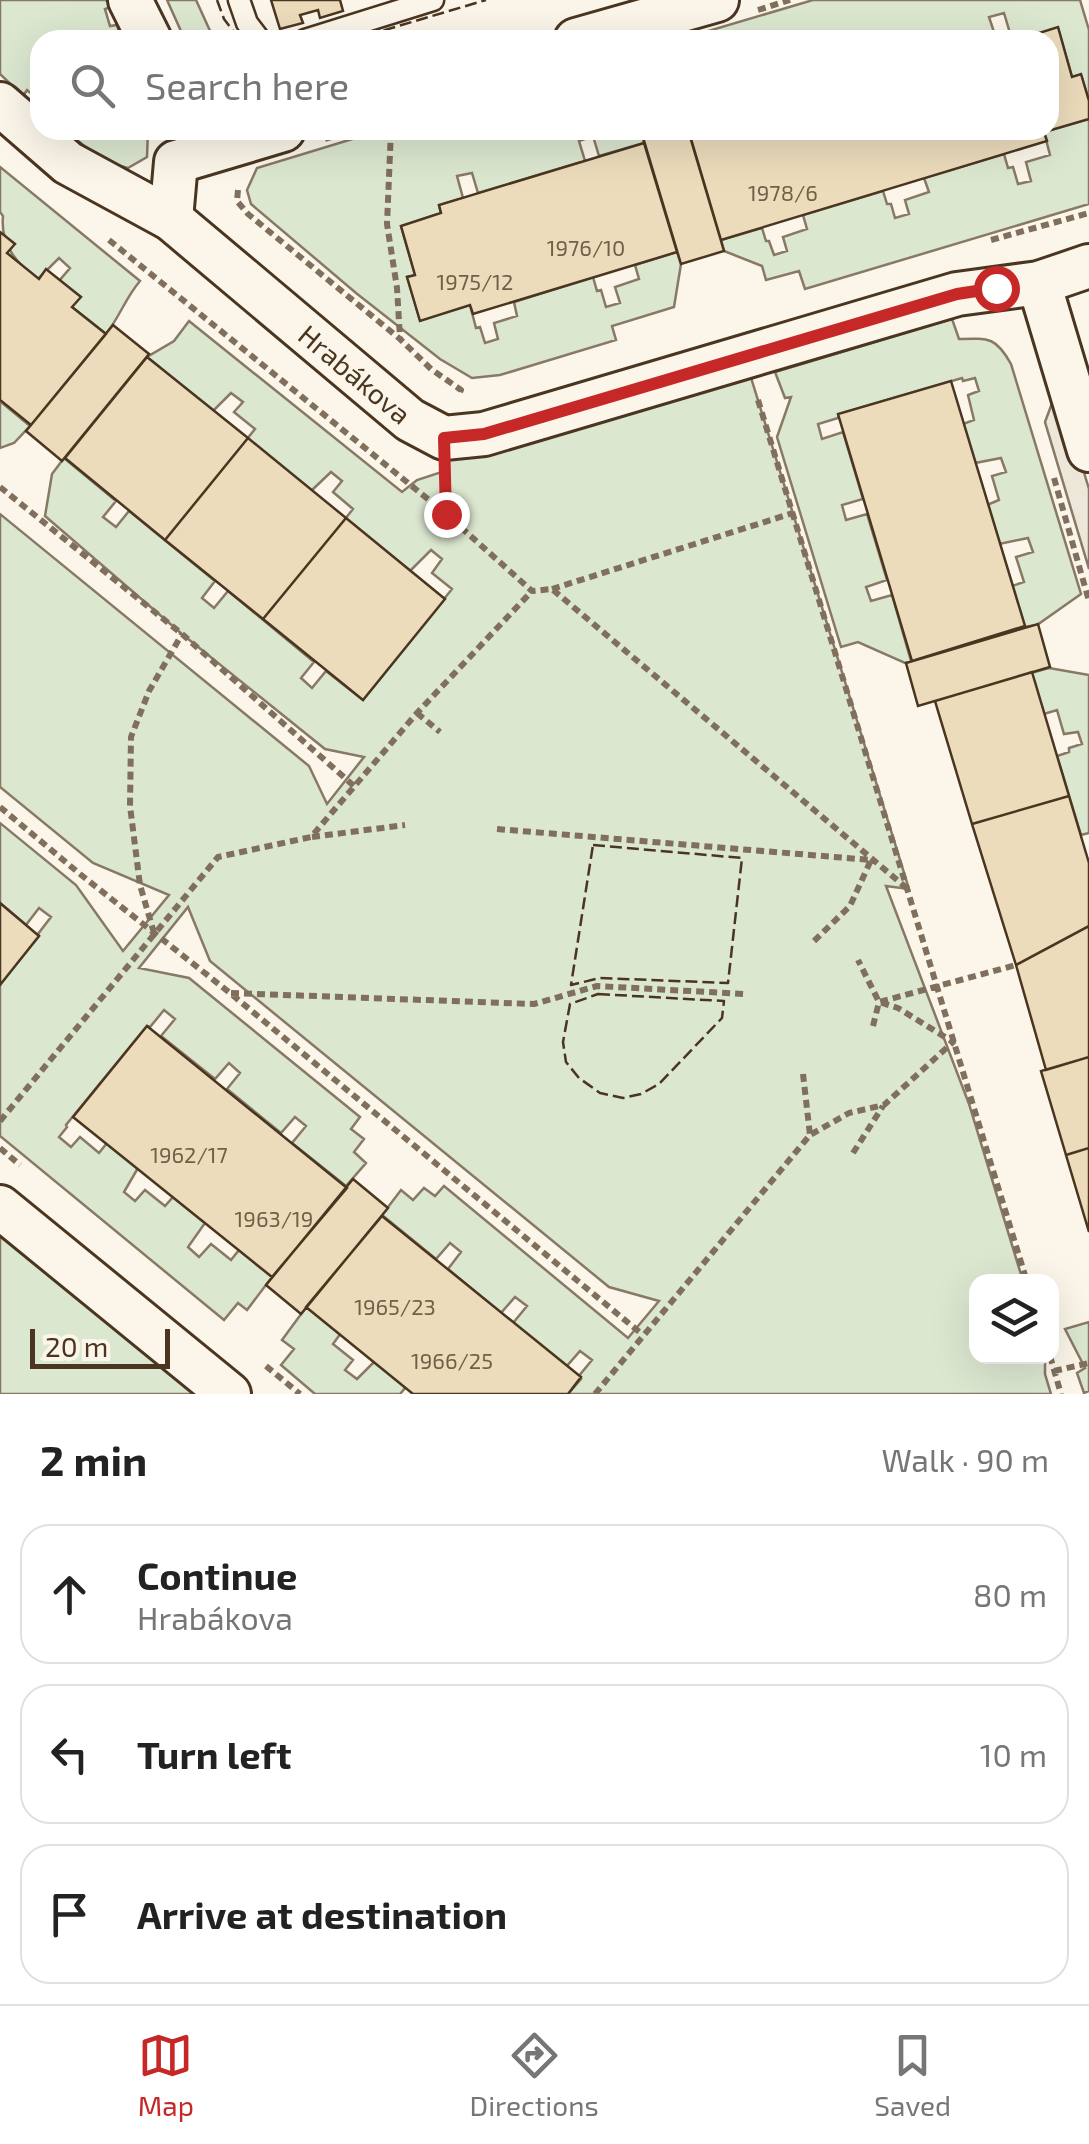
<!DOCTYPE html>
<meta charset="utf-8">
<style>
body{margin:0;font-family:"Exo 2",sans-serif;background:#f6f6f6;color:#222}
.controls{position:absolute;right:30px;bottom:30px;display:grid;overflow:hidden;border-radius:20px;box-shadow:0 10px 40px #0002}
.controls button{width:90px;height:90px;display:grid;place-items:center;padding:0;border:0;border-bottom:2px solid #e0e0e0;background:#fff;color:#222;font:50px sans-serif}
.scale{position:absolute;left:30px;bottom:25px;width:140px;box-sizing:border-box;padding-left:10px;border:5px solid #4a3520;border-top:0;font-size:28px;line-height:35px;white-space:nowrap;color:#4a3520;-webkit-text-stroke:8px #fbf6e9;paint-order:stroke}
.stop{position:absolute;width:30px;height:30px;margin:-22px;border:8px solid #c62828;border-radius:50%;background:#fff}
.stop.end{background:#c62828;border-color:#fff;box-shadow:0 2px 10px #0008}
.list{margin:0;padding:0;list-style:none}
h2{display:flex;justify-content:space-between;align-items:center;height:130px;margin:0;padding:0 40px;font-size:42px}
h2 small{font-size:32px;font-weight:400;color:#767676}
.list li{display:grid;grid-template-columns:65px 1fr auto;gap:30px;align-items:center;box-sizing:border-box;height:140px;margin:0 20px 20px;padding:0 20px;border:2px solid #e0e0e0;border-radius:30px}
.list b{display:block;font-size:38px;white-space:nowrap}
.list p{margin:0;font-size:32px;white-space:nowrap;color:#767676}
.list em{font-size:32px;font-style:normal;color:#767676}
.icon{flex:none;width:55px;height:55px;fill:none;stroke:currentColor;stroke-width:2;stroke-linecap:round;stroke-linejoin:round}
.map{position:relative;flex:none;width:1089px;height:1394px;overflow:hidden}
.search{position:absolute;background:#fff;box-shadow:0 10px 40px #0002;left:30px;right:30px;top:30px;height:110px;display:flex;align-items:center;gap:25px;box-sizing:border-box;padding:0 35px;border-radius:30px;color:#767676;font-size:38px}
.sheet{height:610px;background:#fff}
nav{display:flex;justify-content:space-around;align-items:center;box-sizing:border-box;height:140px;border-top:2px solid #e0e0e0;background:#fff;font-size:28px;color:#767676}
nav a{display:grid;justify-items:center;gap:5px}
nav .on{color:#c62828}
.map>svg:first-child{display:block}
.green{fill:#dce7d0;stroke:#887966;stroke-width:2.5}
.parking{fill:#ede7d9;stroke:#887966;stroke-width:2.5}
.building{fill:#ecdcbc;stroke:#4a3520;stroke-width:2.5}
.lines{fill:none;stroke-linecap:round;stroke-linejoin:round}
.lane-casing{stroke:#4a3520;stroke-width:25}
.street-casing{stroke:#4a3520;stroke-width:48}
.path{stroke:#7f6f5c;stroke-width:6;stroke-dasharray:8 5;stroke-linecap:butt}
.lane{stroke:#fbf6e9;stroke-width:20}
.street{stroke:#fbf6e9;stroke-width:42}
.fence{stroke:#4a3520;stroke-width:2.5;stroke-dasharray:12 5;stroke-linecap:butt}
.route{stroke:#c62828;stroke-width:12}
.labels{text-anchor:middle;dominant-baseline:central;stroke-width:8;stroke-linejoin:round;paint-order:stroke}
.number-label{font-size:22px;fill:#725f47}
.street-label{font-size:28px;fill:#4a3520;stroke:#fbf6e9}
</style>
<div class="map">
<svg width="1089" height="1394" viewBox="0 0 1089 1394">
<rect width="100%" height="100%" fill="#fbf6e9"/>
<path class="green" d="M0 0H106L111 7 105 9 110 26 117 25 121 40H40V101L27 90 23 96 0 74Z
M167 0H196L211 33 219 40H185Z
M813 0H1080L1089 30V101L1081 75 1072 77 1058 28 1017 40 1015 32 1010 33 1004 13 989 17 996 38 988 40H700L698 34Z
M1089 119V204L805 289 799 271 766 280 762 266 724 251 721 240 762 228 766 241H769L774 255 787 251 783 237 807 229 803 215 883 191 887 204H891L895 218 909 214 905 200 929 192 924 178 1004 154 1008 168 1013 167 1018 184 1031 181 1026 162 1050 155 1044 132Z
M64 130H148L147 157 128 168 105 162Z
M382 130H640L644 143 599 156 593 136 579 141 585 161 478 193 472 173 457 176 463 198 439 205 441 213 401 226 415 275 407 277 420 320 470 305 476 328 480 327 485 343 498 339 494 323 517 316 514 302 593 277 597 291 601 290 606 307 620 303 615 287 639 279 635 265 677 252 681 264 674 307 612 326 616 340 500 375 472 378 440 359 356 293 251 204 247 190 257 168Z
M0 167 140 281C126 297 119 318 106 334L72 307 59 281 70 268 59 258 37 280C17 263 0 245 3 216L0 212Z
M952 319 959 339C989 338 996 337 1011 364L1081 594 1037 625 1024 627 1012 586 1024 582 1016 557 1033 552 1028 538 999 544 987 505 999 500 992 476 1006 472 1001 458 975 463 963 424 974 420 968 395 979 391 975 378 963 381 962 378 839 414 838 418 818 424 822 439 843 432 863 499 842 505 846 520 867 514 887 580 866 587 871 601 892 595 911 661 905 663 858 642 841 647 777 437 791 397 785 398 775 372Z
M189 321 402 492 417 480 448 470 444 438 744 355 909 889 886 886 969 1104 1023 1281 976 1282V1356L1045 1357V1374L1051 1394H568L581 1379 578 1377 592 1360 580 1351 566 1367 513 1323 527 1306 515 1297 501 1313 448 1269 461 1252 450 1243 436 1259 382 1215 401 1190 413 1200 424 1188 435 1196 444 1186 628 1338 659 1301 609 1287 210 961 188 907 139 968 189 978 360 1117 351 1129 364 1139 354 1152 366 1163 346 1186 292 1143 306 1126 295 1117 281 1133 227 1089 240 1073 229 1063 215 1079 161 1036 175 1019 164 1010 150 1027 147 1026 66 1125 67 1127 59 1137 71 1147 80 1137 99 1153 107 1143 138 1168 124 1192 135 1201 145 1190 165 1206 173 1197 205 1223 188 1247 199 1257 211 1244 231 1260 239 1250 272 1277 247 1310 238 1303 224 1320 0 1136V984L39 936 38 934 51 917 39 908 26 925 0 903V823L76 885 123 951 169 895 93 863 0 787V514L309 766 327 804 364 757 325 749 182 634 45 516 52 474 64 458 116 501 103 517 116 527 129 511 215 581 202 598 214 608 228 591 314 662 301 678 312 688 326 671 363 700 452 589 432 573 442 559 431 550 410 571 345 519 353 509 333 492 342 481 331 472 311 491 247 439 255 429 234 412 243 402 231 393 213 411 147 357 174 341Z
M0 401 30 426 14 443 0 448Z
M1049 668 1089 675V833L1081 835 1057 756 1069 752V748L1082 744 1078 732 1064 734 1057 710 1044 714 1031 673Z
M0 1223 210 1394H0Z
M307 1306 341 1333 333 1344 353 1360 345 1370 357 1379 375 1361 406 1387 400 1394H315L281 1365 294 1349 282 1340Z
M1089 1322V1391L1084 1393 1077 1373 1085 1368 1065 1329Z"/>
<path class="parking" d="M1058 387 1089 489V569L1045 422Z"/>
<path class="building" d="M271 0H340L343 11 320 18 318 10 300 15 303 23 280 29Z
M1058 27 1072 77 1081 74 1089 101V119L1044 132 1047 141 721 240 689 132 696 130H1049V40H988L1015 32 1017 40Z
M653 130H688L724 251 681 264 642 134Z
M644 143 677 252 473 314 470 305 420 321 407 277 415 275 401 226 441 213 439 205Z
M0 232 15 244 7 253 39 279 46 269 81 297 72 307 106 334 31 425 0 400Z
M113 325 149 354 62 461 26 431Z
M147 357 248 438 165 540 65 458Z
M951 381 1025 626 912 661 838 414Z
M248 438 346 518 263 619 165 540Z
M346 518 445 599 363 700 263 619Z
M1038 624 1050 667 918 706 906 663Z
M1032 672 1069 796 972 824 935 701Z
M1069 796 1089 863V926L1016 965 972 824Z
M0 903 39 936 0 985Z
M1089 926V1057L1046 1070 1016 965Z
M147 1026 347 1188 272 1277 73 1117Z
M1089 1057V1148L1066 1155 1041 1071Z
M1089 1148V1232L1066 1155Z
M353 1179 388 1208 301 1314 266 1285Z
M382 1216 581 1377 568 1394H413L306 1307Z"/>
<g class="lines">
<defs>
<path id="lane" d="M239 0 247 23 260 40
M305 40 433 0"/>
<g id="street">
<path d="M130 0 150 40"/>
<path d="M576 40 717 0"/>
<path id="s1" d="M0 104 68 163 171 219 410 420 444 438 484 434 957 294 1039 283 1089 266"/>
<path d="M171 219 176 162 283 130"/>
<path d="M1039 283 1089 450"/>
<path d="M0 1207 229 1394"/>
</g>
</defs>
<use href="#lane" class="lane-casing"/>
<use href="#street" class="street-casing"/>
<path class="path" d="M758 10 790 0
M391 130 387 224 397 288 400 338
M325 139 353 130
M238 190 237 201 248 214 400 339 431 369 461 390 460 392
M109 240 445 513
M991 240 1089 213
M758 400 1027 1282
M1054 478 1089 601
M445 482 446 514 532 591 552 589 909 890
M0 487 182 634 354 786
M552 589 793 513
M417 713 440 732
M0 807 80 874 230 993 643 1335
M497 829 871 860 850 906 812 943
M312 837 405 825
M154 933 140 885 130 806 131 737 149 691 182 634
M231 993 534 1004 597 986 745 994
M873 1026 879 1002 1016 965
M803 1074 810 1135
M0 1121 218 857 311 837 417 713 532 591
M0 1148 20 1165
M853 1153 883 1106
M1050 1356 1061 1394
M266 1366 300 1394
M1054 1371 1089 1363
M595 1394 810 1135 849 1113 884 1105 953 1042 898 1008 879 1002 858 960"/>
<use href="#lane" class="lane"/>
<use href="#street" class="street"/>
<path class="fence" d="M217 0 224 19 240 40
M351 40 486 0
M593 845 742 858 728 983 600 978 571 985Z
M598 994 724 1001 722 1018 659 1084 641 1094 623 1098 600 1093 579 1078 566 1062 563 1042 570 1004Z"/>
</g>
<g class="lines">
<path class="route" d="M446 514 444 438 484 434 957 294 996 288"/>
</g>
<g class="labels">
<g class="number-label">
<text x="783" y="192">1978/6</text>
<text x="586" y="247">1976/10</text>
<text x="475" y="281">1975/12</text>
<text x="189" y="1154">1962/17</text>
<text x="274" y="1218">1963/19</text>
<text x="395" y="1306">1965/23</text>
<text x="452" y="1360">1966/25</text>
</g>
<g class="street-label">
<text stroke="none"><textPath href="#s1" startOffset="448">Hrabákova</textPath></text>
</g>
</g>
</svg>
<div class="controls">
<button><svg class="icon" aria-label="layers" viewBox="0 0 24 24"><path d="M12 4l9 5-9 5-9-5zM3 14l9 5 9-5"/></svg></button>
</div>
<div class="scale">20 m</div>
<div class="stop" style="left:996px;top:288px"></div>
<div class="stop end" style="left:446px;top:514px"></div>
<div class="search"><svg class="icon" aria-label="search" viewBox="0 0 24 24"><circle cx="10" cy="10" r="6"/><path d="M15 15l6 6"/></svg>Search here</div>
</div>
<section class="sheet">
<h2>2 min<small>Walk · 90 m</small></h2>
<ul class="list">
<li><svg class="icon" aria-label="ahead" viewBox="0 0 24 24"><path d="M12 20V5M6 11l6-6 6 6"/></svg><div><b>Continue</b><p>Hrabákova</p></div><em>80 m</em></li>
<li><svg class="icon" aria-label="left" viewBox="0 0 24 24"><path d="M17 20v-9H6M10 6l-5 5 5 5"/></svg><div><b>Turn left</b></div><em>10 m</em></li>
<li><svg class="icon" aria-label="arrive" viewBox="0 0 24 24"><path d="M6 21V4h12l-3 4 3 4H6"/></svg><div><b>Arrive at destination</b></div></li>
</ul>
</section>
<nav>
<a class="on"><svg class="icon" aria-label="map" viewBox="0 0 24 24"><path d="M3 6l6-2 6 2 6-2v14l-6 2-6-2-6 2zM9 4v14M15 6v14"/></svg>Map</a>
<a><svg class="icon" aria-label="directions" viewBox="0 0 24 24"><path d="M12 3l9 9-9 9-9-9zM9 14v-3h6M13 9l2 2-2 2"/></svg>Directions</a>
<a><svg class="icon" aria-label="saved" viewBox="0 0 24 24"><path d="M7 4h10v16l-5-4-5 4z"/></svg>Saved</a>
</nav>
